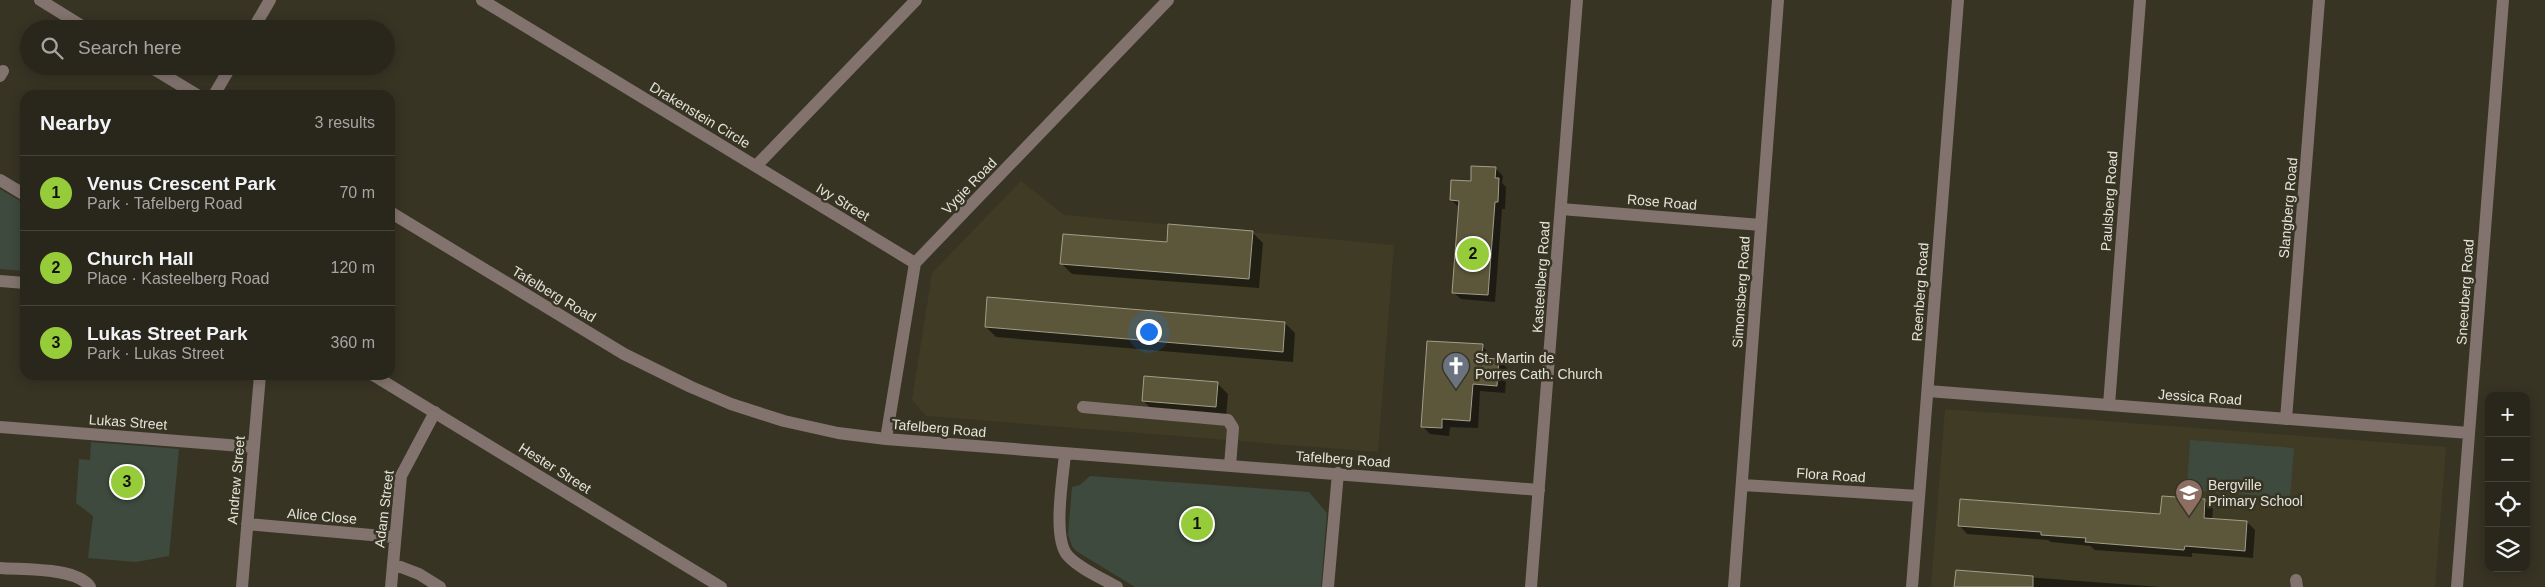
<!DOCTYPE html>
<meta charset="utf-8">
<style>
body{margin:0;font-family:Arial,sans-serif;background:#312f24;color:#f1f3f6}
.controls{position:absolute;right:15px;bottom:15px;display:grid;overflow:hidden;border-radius:10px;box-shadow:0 2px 12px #0003}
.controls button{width:45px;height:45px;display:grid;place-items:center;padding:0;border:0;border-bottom:1px solid #45443a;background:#29271b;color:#f1f3f6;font:25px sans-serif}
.you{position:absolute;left:1148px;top:331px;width:18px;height:18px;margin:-12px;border:4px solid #fff;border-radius:50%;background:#1a73e8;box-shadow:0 0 0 8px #1a73e833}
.badge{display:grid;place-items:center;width:32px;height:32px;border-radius:50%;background:#96cc39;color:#111;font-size:16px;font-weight:700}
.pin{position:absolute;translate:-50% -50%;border:2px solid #fff;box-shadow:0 1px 5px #0006}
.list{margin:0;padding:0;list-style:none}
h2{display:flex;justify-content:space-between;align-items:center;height:65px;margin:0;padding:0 20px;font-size:21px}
h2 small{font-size:16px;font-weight:400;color:#a5a5a3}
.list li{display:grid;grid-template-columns:32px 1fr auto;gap:15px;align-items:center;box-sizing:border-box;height:75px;padding:0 20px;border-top:1px solid #45443a}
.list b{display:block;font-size:19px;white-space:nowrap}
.list p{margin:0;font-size:16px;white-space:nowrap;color:#a5a5a3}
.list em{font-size:16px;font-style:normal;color:#a5a5a3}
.icon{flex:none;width:28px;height:28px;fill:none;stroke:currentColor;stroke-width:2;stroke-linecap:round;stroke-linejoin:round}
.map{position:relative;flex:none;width:2545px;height:587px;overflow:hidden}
.search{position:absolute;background:#29271b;box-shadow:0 2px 12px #0003;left:20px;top:20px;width:375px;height:55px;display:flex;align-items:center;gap:12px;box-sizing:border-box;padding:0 18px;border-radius:28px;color:#a5a5a3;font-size:19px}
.panel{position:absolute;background:#29271b;box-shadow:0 2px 12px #0003;left:20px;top:90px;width:375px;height:290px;border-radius:15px}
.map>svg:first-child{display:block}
.built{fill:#3f3b24}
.green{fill:#3e4a3d}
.shadow{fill:#0007}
.building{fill:#5c573a;stroke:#a19e8a}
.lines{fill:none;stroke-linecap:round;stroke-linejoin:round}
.minor{stroke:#82736e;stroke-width:12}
.labels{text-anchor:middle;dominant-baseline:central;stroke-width:5;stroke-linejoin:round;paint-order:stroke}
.street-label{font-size:14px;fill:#e5e3d9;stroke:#373424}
.poi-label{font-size:14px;fill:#e5e3d9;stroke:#373424;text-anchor:start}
</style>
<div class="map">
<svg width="2545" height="587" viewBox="0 0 2545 587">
<rect width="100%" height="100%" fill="#373424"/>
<path class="built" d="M1021 181 1064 215 1394 245 1378 452 926 416 912 400 932 273Z
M1945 409 2446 447 2435 587H1931Z"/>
<path class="green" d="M0 189 25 204V271L0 269Z
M2190 440 2294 448 2290 498 2187 490Z
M91 442 179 449 169 556 136 562 88 558 93 516 76 503 79 459 90 460Z
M1090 476 1309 492 1327 513 1321 587H1135L1076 551 1072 546 1068 535 1072 487 1080 485Z"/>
<path class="shadow" d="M1495 168 1503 176 1502 183 1506 187 1505 209H1502L1495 302 1461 299 1453 292 1459 207 1451 200 1472 182Z
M1253 233 1263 243 1259 288 1072 274 1061 263Z
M1285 323 1295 333 1293 362 996 337 986 327Z
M1482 346 1490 354V360H1499L1507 368 1505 393 1480 391 1478 428 1450 427 1449 436 1430 434 1422 426Z
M1218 384 1228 394 1226 417 1154 411 1143 401Z
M2205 501 2213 509 2212 520 2247 522 2255 530 2253 558 2192 553V557L2095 550 2090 546 2051 542 2048 540 1967 534 1959 525 2161 515Z
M1957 572 2161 587H1956Z"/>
<path class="building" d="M1471 166 1496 167 1495 178H1499L1498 202H1495L1488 295 1452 293 1459 201 1450 200 1451 180 1471 181Z
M1168 224 1253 231 1249 279 1060 264 1063 234 1167 242Z
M987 297 1285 322 1283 352 985 327Z
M1427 341 1483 344 1482 358 1499 359 1497 386 1473 384 1470 421 1442 419V428L1421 427Z
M1144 376 1218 382 1216 407 1142 401Z
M2162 496 2205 499 2204 518 2247 521 2245 551 2185 546 2184 550 2085 542 2086 538 2041 535V532L1958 526 1960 499 2160 514Z
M1956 570 2033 576V587H1954Z"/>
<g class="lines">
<path class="minor" d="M40 0 87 29
M482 0 915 263
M253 29 270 0
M149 66 197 95
M0 76 3 71
M214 95 231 66
M756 166 916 0
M0 180 25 195
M1561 209 1761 225
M390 212 624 354 691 387 731 404 784 421 838 433 886 439 1539 490
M0 281 25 283
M373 375 721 587
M1928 391 2469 433
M2109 405 2140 0
M1083 407 1228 420 1233 428 1230 466
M2286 419 2319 0
M0 427 254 447
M886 439 915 263 1168 0
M1065 454C1063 477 1052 539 1068 556 1080 569 1102 578 1117 587
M1742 485 1919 496
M247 524 394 537
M393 564 419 574 440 587
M0 568C23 570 77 567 90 587
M2296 580 2297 587
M242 587 260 375
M391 587 401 476 435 412
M1328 587 1338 473
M1531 587 1577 0
M1734 587 1778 0
M1912 587 1958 0
M2457 587 2503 0"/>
</g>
<defs>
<symbol id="church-pin" viewBox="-11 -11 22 30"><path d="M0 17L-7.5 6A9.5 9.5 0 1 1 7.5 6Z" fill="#6b7280" stroke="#373424"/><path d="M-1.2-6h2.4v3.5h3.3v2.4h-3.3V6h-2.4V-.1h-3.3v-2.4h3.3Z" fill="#fff"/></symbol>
<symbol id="school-pin" viewBox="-11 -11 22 30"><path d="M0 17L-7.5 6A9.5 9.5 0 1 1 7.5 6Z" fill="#8d6e63" stroke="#373424"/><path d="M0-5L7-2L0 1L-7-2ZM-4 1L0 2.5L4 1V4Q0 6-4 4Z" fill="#fff"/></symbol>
</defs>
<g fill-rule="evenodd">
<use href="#church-pin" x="1440" y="350" width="32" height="43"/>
<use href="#school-pin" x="2173" y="477" width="32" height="43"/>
</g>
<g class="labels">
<g class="street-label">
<text transform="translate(700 115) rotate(31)">Drakenstein Circle</text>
<text transform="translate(969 186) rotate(-46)">Vygie Road</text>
<text transform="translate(2109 201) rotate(-86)">Paulsberg Road</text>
<text transform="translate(843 202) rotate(31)">Ivy Street</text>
<text transform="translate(1662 202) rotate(5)">Rose Road</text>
<text transform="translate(2288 208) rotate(-85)">Slangberg Road</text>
<text transform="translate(1541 277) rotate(-86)">Kasteelberg Road</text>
<text transform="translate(1741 292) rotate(-86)">Simonsberg Road</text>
<text transform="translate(1920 292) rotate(-86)">Reenberg Road</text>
<text transform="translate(2465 292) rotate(-86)">Sneeuberg Road</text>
<text transform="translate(554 294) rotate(31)">Tafelberg Road</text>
<text transform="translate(2200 397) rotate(4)">Jessica Road</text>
<text transform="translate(128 422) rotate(4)">Lukas Street</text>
<text transform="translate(939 428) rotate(5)">Tafelberg Road</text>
<text transform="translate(1343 459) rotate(4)">Tafelberg Road</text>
<text transform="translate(555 468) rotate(32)">Hester Street</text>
<text transform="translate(1831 475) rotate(4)">Flora Road</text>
<text transform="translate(236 480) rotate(-85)">Andrew Street</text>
<text transform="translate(384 509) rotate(-83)">Adam Street</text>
<text transform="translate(322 516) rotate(5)">Alice Close</text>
</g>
<g class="poi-label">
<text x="1475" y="358">St. Martin de<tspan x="1475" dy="16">Porres Cath. Church</tspan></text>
<text x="2208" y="485">Bergville<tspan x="2208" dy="16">Primary School</tspan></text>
</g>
</g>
</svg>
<div class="controls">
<button>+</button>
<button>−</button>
<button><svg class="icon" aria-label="locate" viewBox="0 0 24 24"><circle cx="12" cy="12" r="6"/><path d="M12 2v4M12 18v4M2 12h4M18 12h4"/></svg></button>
<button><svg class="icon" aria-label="layers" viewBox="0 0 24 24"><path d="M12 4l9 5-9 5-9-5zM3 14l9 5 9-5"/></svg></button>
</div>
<div class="you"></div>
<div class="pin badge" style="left:1197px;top:524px">1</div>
<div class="pin badge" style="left:1473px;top:254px">2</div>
<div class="pin badge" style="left:127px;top:482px">3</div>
<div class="search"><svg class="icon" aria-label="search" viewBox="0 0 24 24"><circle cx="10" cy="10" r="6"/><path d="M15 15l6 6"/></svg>Search here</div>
<section class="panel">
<h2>Nearby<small>3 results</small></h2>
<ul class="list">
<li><span class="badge">1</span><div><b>Venus Crescent Park</b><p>Park · Tafelberg Road</p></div><em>70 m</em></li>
<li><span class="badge">2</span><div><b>Church Hall</b><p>Place · Kasteelberg Road</p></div><em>120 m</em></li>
<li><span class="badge">3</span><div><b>Lukas Street Park</b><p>Park · Lukas Street</p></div><em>360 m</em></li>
</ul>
</section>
</div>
